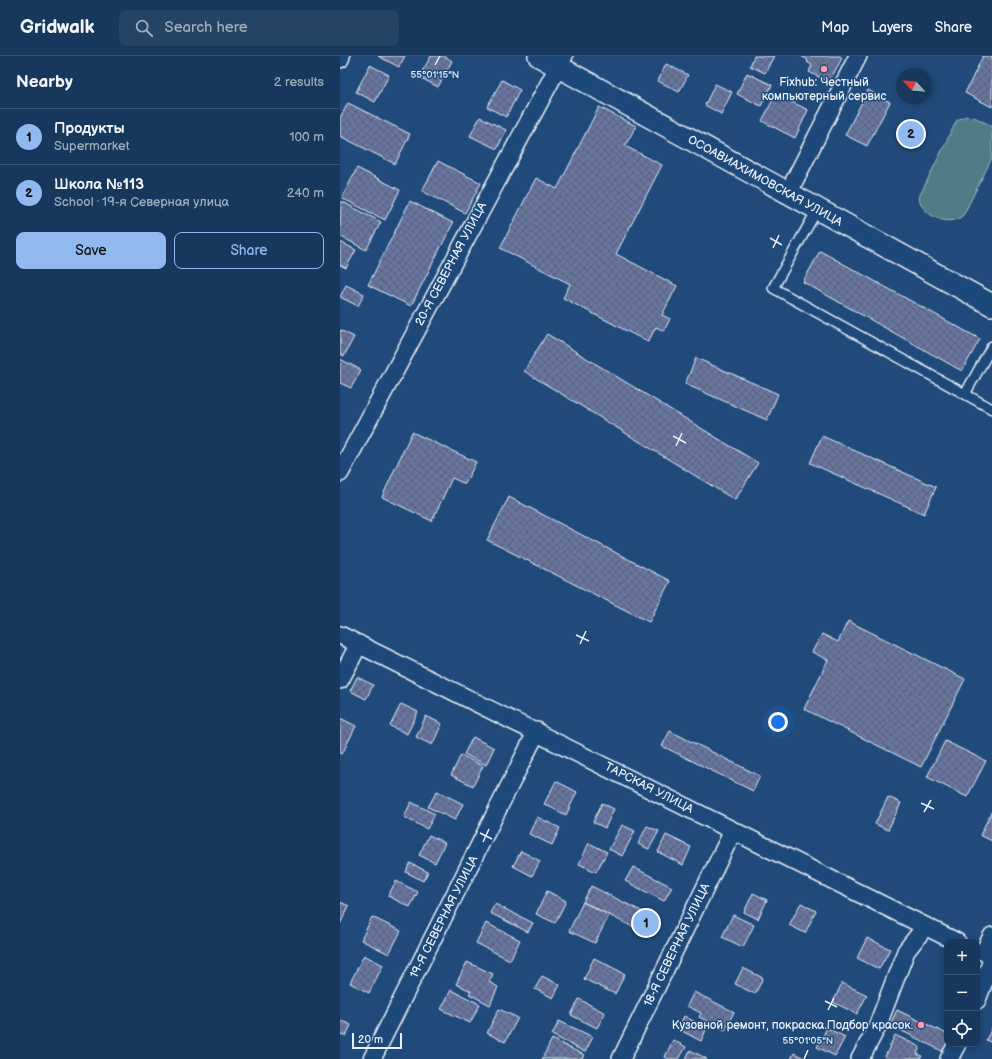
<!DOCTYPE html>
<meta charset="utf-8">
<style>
body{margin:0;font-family:"Balsamiq Sans",sans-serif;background:#244365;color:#f1f3f6}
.controls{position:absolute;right:12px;bottom:12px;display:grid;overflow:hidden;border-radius:8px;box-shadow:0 2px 6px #0003}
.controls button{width:36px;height:36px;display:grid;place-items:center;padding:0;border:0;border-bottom:1px solid #365272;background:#17385c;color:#f1f3f6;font:20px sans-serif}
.compass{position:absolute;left:556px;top:12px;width:36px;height:36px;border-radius:50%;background:#17385c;box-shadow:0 2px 6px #0003;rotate:296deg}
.scale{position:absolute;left:12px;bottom:10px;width:50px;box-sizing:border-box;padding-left:4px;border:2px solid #e8f1f8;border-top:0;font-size:11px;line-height:14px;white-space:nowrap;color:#e8f1f8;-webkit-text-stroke:3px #1f4a7a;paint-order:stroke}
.you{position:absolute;left:438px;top:666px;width:14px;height:14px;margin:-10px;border:3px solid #fff;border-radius:50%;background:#1a73e8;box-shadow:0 0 0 6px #1a73e833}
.badge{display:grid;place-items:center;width:26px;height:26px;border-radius:50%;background:#90b9f0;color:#111;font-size:13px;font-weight:700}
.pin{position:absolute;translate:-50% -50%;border:2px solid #fff;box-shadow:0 1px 4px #0006}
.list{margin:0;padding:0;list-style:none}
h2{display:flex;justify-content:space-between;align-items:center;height:52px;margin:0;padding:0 16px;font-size:17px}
h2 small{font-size:13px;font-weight:400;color:#9eacbb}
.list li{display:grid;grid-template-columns:26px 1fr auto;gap:12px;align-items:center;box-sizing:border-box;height:56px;padding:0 16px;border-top:1px solid #365272}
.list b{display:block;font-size:15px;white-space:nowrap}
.list p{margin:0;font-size:13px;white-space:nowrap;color:#9eacbb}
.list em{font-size:13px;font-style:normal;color:#9eacbb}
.actions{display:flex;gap:8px;padding:12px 16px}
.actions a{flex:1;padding:9px 0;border:1px solid #90b9f0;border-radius:8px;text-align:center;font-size:14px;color:#90b9f0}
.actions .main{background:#90b9f0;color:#111}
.icon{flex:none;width:22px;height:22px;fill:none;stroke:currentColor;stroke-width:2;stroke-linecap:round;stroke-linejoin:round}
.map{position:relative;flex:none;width:652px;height:1003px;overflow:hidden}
header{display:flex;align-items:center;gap:24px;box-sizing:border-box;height:56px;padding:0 20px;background:#17385c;border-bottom:1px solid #365272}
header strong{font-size:19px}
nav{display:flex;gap:22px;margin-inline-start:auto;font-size:14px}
.search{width:280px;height:36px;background:#244365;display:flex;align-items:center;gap:10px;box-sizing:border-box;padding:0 14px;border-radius:8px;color:#9eacbb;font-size:15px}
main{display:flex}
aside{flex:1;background:#17385c}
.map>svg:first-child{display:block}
.park{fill:#4f7d87;stroke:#9cb7c0}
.building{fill:url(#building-cross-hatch);stroke:#e8f1f8}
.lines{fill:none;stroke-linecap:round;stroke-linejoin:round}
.service-casing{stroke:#e8f1f8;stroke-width:12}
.minor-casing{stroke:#e8f1f8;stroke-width:20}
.tertiary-casing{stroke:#e8f1f8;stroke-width:24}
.service{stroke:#1f4a7a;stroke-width:9}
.minor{stroke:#1f4a7a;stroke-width:17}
.tertiary{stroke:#1f4a7a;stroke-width:21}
.ticks{fill:none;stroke:#e8f1f8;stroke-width:1.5}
.poi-dot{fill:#ff9aa2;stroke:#1f4a7a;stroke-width:1.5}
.labels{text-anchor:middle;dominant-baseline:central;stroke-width:3;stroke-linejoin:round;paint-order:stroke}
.poi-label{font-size:12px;fill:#e8f1f8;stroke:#1f4a7a}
.street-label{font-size:12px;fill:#e8f1f8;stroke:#1f4a7a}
.ticks-label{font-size:10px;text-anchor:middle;fill:#e8f1f8;stroke:#1f4a7a;stroke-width:3;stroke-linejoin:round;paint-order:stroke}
</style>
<header>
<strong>Gridwalk</strong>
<div class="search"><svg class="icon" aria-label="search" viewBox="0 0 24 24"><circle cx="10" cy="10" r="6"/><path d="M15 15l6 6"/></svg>Search here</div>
<nav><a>Map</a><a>Layers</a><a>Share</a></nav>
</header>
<main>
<aside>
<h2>Nearby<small>2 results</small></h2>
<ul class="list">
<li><span class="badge">1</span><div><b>Продукты</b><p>Supermarket</p></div><em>100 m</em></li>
<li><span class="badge">2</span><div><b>Школа №113</b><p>School · 19-я Северная улица</p></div><em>240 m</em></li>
</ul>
<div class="actions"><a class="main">Save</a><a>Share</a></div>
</aside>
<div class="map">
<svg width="652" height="1003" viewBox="0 0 652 1003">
<defs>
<pattern id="building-cross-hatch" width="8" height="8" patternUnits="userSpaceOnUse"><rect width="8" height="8" fill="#6774a0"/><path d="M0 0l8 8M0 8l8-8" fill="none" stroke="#586079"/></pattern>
</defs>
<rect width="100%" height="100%" fill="#1f4a7a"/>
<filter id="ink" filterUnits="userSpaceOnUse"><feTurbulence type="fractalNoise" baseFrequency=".025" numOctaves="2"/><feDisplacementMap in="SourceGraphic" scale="8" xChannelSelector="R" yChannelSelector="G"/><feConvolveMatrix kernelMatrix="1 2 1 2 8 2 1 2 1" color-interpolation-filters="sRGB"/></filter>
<g filter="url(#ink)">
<path class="park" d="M626 60 634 61 652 70V102L624 158C612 174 580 159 579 141L615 68 617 64Z"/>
<path class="building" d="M38 0H65L59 11Z
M91 0H104L112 5 98 31 79 21Z
M414 0H434L425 17 410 10Z
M461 0H500L502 2 489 26 469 16 472 9 467 6 468 4Z
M643 0H652V51L625 37Z
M326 8 348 19 339 36 318 25Z
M30 9 49 19 35 46 16 36Z
M407 17 432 29 421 50 397 38Z
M162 24 180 34 166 61 147 51Z
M375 28 392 36 381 58 365 49Z
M528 34 550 46 527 90 505 79Z
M436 38 468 54 455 82 422 65Z
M8 47 70 78 55 108 0 80V62Z
M259 51 296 70 285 90 322 109 276 198 337 230 322 259 330 263 324 275 316 271 308 286 223 242 230 228 160 192 196 122 217 133Z
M140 61 166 74 157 93 130 80Z
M98 105 141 127 125 157 82 135Z
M17 112 60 134 45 164 2 142Z
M1 145 41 166 26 194 0 180Z
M70 145 113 167 71 250 28 229Z
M0 186 16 194 6 212 0 209Z
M480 195 640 283 622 315 463 226Z
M6 229 24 238 18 250 0 241Z
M0 274 14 281 4 300 0 298Z
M207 278 418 407 395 444 184 315Z
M356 302 438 338 427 364 345 328Z
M0 303 21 314 11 332 0 327Z
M72 376 136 406 125 428 112 422 92 465 42 441Z
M482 380 596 431 584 458 470 407Z
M169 441 330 525 309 566 147 484Z
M508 565 625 623 581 711 464 653 488 604 472 596 482 578 498 586Z
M17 621 33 629 26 643 10 635Z
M61 648 78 656 67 678 50 670Z
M86 660 102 668 92 689 76 681Z
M0 662 16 670 2 698 0 697Z
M330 675 420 720 413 735 322 690Z
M133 681 154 692 146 709 124 698Z
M605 685 646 705 627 741 587 721Z
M121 699 143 710 133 730 111 719Z
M216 725 237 736 226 759 204 748Z
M97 735 123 748 115 764 88 751Z
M548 741 561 747 548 774 535 768Z
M71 746 95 758 87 773 64 761Z
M262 747 274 753 265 772 253 766Z
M652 755V785L640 779Z
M197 761 220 772 212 789 189 778Z
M282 769 295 775 282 800 269 793Z
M307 770 319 775 309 793 298 788Z
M89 779 105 787 95 807 79 799Z
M326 779 351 791 343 809 318 796Z
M249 787 267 796 256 816 239 808Z
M181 795 200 805 192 820 173 810Z
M70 807 88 816 83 825 66 816Z
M293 811 332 831 324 845 285 825Z
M56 825 78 836 70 851 48 840Z
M251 830 315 862 307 878 243 846Z
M207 835 226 845 215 867 196 858Z
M413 837 427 844 418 863 404 856Z
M0 846 9 850 0 868Z
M243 846 269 859 255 887 229 875Z
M461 847 476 855 465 877 449 869Z
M155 848 193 867 188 876 150 857Z
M393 859 414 869 403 891 382 881Z
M32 861 61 875 49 898 21 884Z
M146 867 180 884 170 904 136 887Z
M527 882 550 893 539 913 517 902Z
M24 899 43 909 29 937 10 927Z
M254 902 285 918 275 938 244 923Z
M127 906 153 918 149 926 158 931 150 949 129 938 131 935 116 928Z
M403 912 423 922 415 938 395 928Z
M202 920 220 929 213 942 195 933Z
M502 927 527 939 517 958 493 946Z
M111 934 140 948 130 967 101 953Z
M354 936 394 956 385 974 359 961 361 957 347 950Z
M239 943 265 957 257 972 231 959Z
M159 953 178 962 165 986 147 977Z
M557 954 607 978 608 988 604 996 550 969Z
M344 960 367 972 361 985 338 973Z
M0 964 11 969 6 980 0 978Z
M219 965 253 981 245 996 212 979Z
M487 972 505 981 495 1000 477 991Z
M652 972V987L646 984Z
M555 979 580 991 577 998 582 1000 580 1003H544Z
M212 983 244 999 242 1003H202Z
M333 984 346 991 339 1003H330L325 1001Z
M350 994 367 1003H346Z
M454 997 466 1003H451Z"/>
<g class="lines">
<defs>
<path id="service" d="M477 154 433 232 652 353
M625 338 652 290"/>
<path id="minor" d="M0 3 1 0
M448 137 518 0
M0 417 224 0
M0 579 617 886
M0 624 19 588
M644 896 652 880
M637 944 652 904
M32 1003 197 675
M281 1003 393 775
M520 1003 537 971 566 895 585 871
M609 1003 617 988"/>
<path id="tertiary" d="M199 0 652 249"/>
</defs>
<use href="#service" class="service-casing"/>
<use href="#minor" class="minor-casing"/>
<use href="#tertiary" class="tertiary-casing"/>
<use href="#service" class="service"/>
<use href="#minor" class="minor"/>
<use href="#tertiary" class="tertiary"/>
</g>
</g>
<path class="ticks" d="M95 9 100 0M430 182 442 189M433 192 439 179M333 380 346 387M336 390 342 377M236 579 249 585M240 588 246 575M581 747 594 753M584 756 591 744M140 777 152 783M143 786 149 773M485 945 497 951M488 954 494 942M464 1003 468 994"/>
<g class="poi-dot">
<circle cx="484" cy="13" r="4"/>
<circle cx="581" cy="969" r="4"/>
</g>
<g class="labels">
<g class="poi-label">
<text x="484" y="26">Fixhub: Честный<tspan x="484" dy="14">компьютерный сервис</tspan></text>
<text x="573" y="969" text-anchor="end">Кузовной ремонт, покраска.Подбор красок.</text>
</g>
<g class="street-label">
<text transform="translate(425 125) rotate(29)">ОСОАВИАХИМОВСКАЯ УЛИЦА</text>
<text transform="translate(111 208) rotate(-62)">20-Я СЕВЕРНАЯ УЛИЦА</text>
<text transform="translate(309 732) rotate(27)">ТАРСКАЯ УЛИЦА</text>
<text transform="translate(104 861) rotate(-63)">19-Я СЕВЕРНАЯ УЛИЦА</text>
<text transform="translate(337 889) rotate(-64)">18-Я СЕВЕРНАЯ УЛИЦА</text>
</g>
</g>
<g class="ticks-label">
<text x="95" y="22">55°01'15"N</text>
<text x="468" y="988">55°01'05"N</text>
</g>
</svg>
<div class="controls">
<button>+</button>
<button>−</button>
<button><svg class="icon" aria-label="locate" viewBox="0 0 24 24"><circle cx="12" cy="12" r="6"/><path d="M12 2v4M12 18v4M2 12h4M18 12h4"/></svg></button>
</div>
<svg class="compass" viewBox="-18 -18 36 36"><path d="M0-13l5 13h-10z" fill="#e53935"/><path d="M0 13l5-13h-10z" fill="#9eacbb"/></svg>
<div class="scale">20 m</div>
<div class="you"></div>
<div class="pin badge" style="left:306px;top:867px">1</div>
<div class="pin badge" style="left:571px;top:78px">2</div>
</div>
</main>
